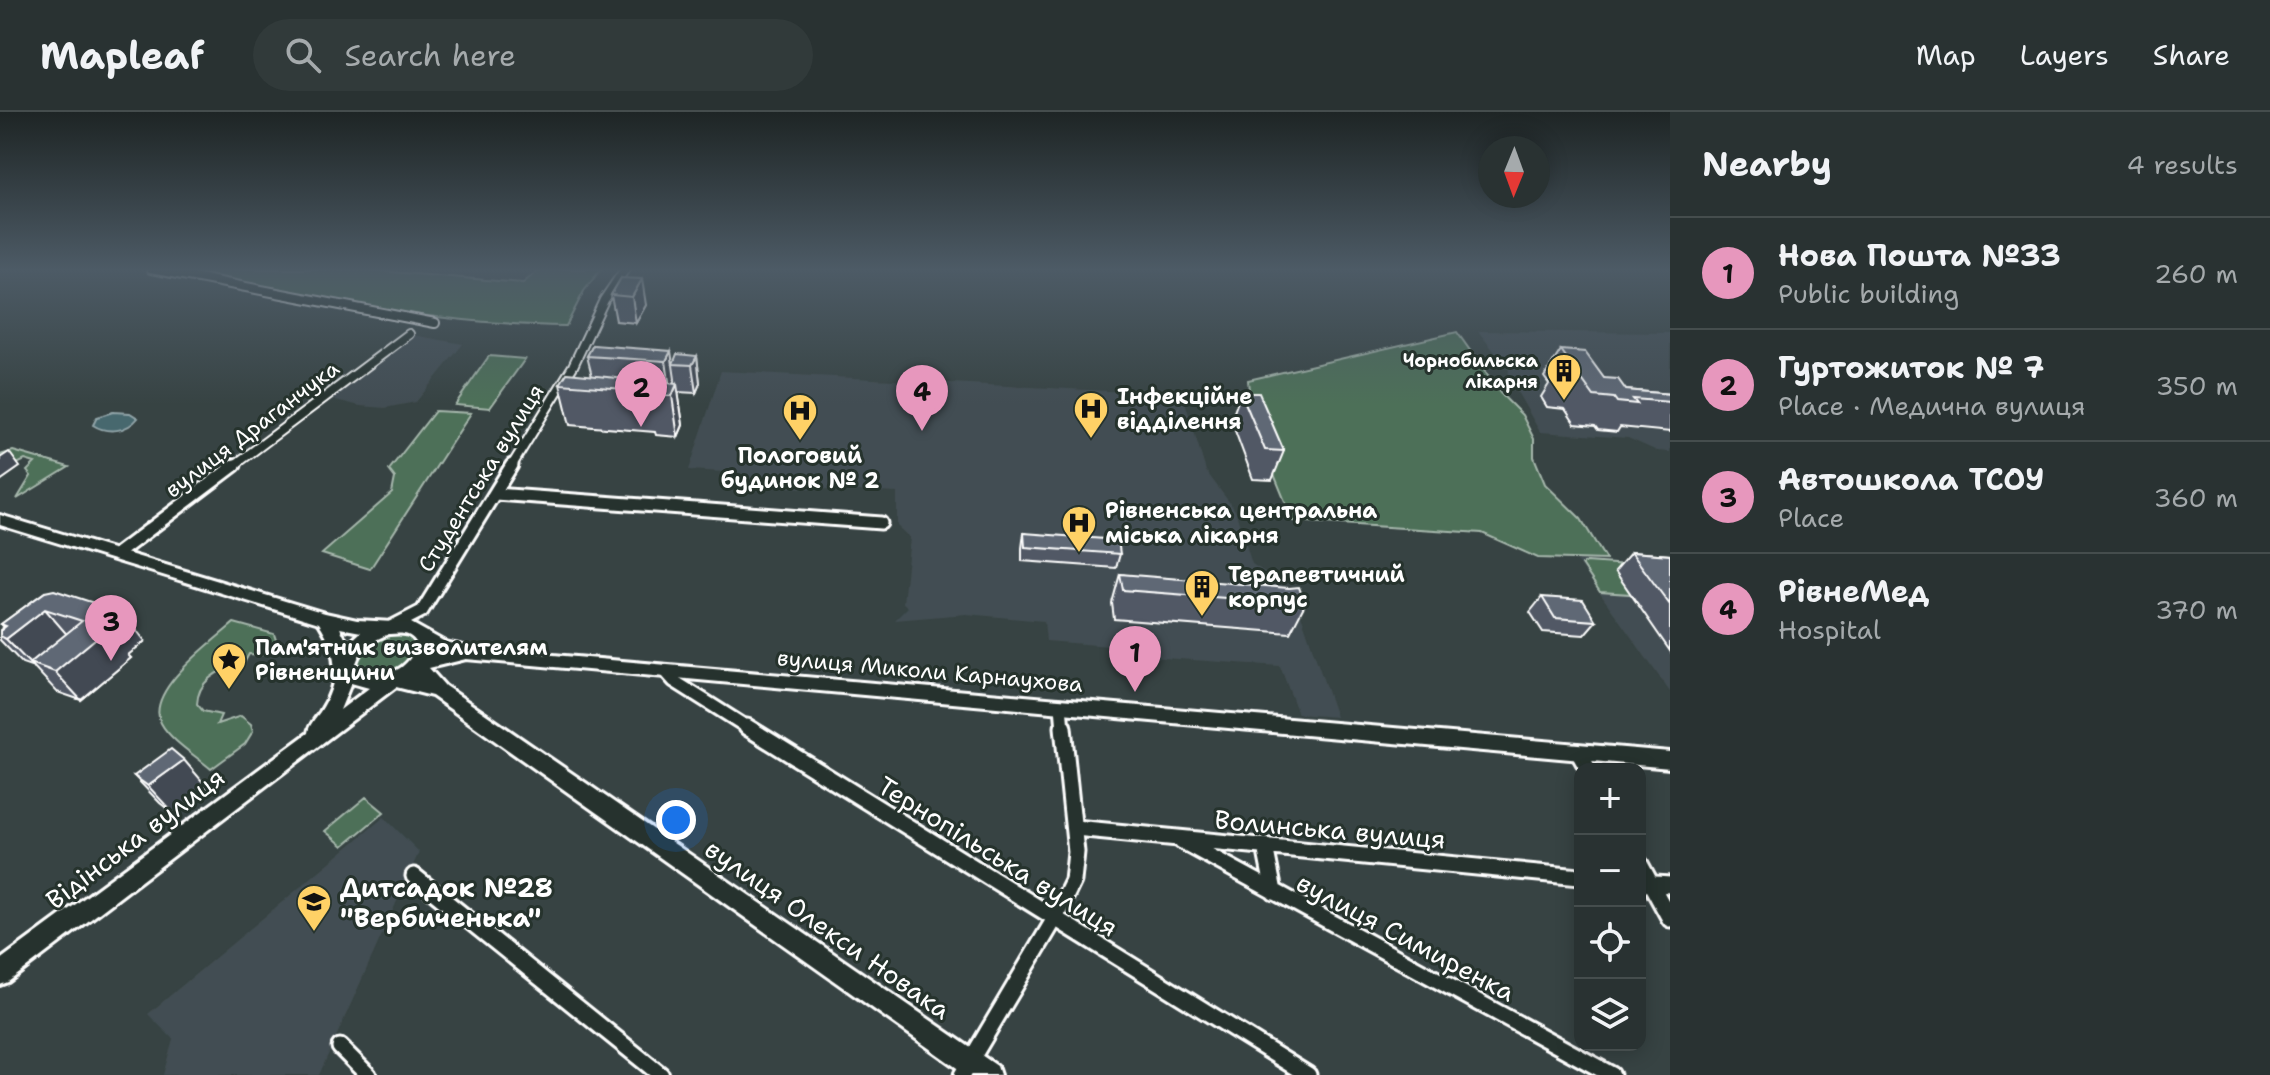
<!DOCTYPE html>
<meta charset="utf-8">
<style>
body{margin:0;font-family:"Shantell Sans",sans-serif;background:#313a3a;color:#f1f3f6}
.controls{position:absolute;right:24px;bottom:24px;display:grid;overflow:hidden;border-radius:16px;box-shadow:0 4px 20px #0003}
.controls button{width:72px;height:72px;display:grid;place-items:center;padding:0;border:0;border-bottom:2px solid #454d4d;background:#293232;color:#f1f3f6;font:40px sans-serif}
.compass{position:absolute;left:1478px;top:24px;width:72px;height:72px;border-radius:50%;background:#293232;box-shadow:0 4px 20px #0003;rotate:181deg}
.you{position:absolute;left:676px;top:708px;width:28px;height:28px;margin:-20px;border:6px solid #fff;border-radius:50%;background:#1a73e8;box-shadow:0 0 0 12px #1a73e833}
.badge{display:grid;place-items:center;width:52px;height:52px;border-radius:50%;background:#e797bd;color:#111;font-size:26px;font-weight:700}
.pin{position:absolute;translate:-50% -66px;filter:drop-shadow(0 2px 4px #0008)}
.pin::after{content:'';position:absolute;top:42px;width:28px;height:24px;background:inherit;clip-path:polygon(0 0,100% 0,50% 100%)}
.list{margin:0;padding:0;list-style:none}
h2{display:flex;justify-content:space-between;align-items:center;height:104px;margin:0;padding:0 32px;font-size:34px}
h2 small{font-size:26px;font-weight:400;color:#a5aaac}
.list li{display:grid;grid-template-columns:52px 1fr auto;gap:24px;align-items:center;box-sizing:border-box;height:112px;padding:0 32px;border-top:2px solid #454d4d}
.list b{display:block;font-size:30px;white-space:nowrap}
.list p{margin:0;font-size:26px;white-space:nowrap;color:#a5aaac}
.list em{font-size:26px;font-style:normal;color:#a5aaac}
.icon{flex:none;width:44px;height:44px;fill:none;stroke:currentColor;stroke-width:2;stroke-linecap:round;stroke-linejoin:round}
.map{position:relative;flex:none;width:1670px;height:963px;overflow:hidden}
header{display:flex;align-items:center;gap:48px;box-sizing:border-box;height:112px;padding:0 40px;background:#293232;border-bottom:2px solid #454d4d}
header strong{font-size:38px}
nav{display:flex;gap:44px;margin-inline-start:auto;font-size:28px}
.search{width:560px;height:72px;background:#313a3a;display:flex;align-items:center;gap:20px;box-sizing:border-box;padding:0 28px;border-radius:44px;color:#a5aaac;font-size:30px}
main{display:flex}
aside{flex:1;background:#293232}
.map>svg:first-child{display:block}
.built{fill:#434e52}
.green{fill:#4e6f59;stroke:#a6b7ac;stroke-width:2}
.water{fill:#47676e;stroke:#91a4a8;stroke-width:2}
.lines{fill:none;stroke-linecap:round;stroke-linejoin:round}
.street-far2-casing{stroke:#fff;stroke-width:12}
.street-far1-casing{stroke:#fff;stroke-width:17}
.street-casing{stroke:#fff;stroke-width:21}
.secondary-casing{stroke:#fff;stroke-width:6}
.street-far2{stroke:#26332d;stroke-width:8}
.street-far1{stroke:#26332d;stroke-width:11}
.street{stroke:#26332d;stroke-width:15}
.secondary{fill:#26332d;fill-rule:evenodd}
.wall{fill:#515965;stroke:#fff;stroke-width:2}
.shaded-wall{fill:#424952;stroke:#fff;stroke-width:2}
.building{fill:#5e6875;stroke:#fff;stroke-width:2}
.labels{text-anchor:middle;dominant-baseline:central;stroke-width:6;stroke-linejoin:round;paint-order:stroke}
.far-poi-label{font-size:18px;font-weight:bold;fill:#fff;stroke:#26332d;text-anchor:end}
.poi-label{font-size:22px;font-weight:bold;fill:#fff;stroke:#26332d;text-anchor:start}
.street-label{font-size:22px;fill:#fff;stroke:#26332d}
.near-street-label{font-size:26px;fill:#fff;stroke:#26332d}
.near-poi-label{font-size:26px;font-weight:bold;fill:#fff;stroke:#26332d;text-anchor:start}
</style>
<header>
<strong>Mapleaf</strong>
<div class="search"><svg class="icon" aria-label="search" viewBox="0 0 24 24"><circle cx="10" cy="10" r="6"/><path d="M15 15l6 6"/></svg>Search here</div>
<nav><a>Map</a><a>Layers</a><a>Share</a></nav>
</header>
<main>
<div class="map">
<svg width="1670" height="963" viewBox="0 0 1670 963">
<rect width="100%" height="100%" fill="#374343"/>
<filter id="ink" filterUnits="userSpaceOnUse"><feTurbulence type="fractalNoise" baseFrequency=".0125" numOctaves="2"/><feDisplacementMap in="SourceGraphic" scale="16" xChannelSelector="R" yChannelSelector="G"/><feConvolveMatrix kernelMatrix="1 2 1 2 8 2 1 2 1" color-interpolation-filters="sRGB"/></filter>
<g filter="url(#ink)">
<path class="built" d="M1478 219 1670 221V340L1657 339 1628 326 1540 320 1508 264 1509 258Z
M413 223 463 232 416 290 385 296 360 294 332 287Z
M721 259 1183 283 1206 359 1235 398 1252 452 1280 470 1285 481 1296 488 1336 605 1298 602 1280 554 1149 545 1147 537 1046 529 1044 509 966 502 895 508 908 495 903 491 910 426 897 414V381L748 373 742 361 689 358Z
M1576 448 1670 455V580L1637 533Z
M384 705 419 740 319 963H163L173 927 148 902Z"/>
<path class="green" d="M165 157H357L523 171 540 157H601L584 179 566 214C436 212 293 185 165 157Z
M1457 220 1500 281 1522 303 1534 327V345L1545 372 1581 407 1606 448 1538 446 1482 421 1293 409 1252 308 1248 268Z
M489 244 525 247 490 296 455 293Z
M435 299 471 301 370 457 322 442 392 381 395 366 389 358Z
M13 339 69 355 17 387 31 364 27 359 35 351 25 348 11 355 0 343Z
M1586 450 1670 456 1616 459 1631 482 1600 480 1582 453Z
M234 511 274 522 277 531 267 543 249 542 244 551C222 556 198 567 197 592L203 599 221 603 217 612 241 604 251 612 253 619 245 632 211 657C196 644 170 628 161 611 144 579 214 529 234 511Z
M389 521 408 522 414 526 418 538C403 562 388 563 362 562L354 550 361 535Z
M366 685 384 700 343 734 325 719Z"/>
<path class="water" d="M113 300 130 301 138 306C127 320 107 322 93 313L97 305Z"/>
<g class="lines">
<defs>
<path id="street-far2" d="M151 157 435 211
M232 355 409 222
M511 355 573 254 604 188 625 157"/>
<path id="street-far1" d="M495 382 881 411
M117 442 235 353
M389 516 422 499 512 353
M666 560 674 569 750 617
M1061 594 1063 617"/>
<path id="street" d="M747 615 1308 963
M1579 641 1588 657
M1075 716 1580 765
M1182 729 1612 963
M1265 734 1274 780
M1640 752 1670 807
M414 764 661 963
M1640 771 1670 773
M340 935 368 963
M962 963 1054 808 1073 769 1076 740 1063 615"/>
<path id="secondary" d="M0 403 325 501 357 508 411 511 445 530 472 536 1670 640V656L466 547 429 556 445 574 997 954 1000 963H967L432 584 396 575 8 870 0 873V848L308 621C309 613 315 607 320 600 340 570 339 541 319 511L0 413ZM340 516 361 520 348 532ZM389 522C401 521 411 520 417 532 410 558 384 569 360 559L356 551C361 535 374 528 389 522ZM351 571 369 576 340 598Z"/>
</defs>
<use href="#street-far2" class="street-far2-casing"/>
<use href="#street-far1" class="street-far1-casing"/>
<use href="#street" class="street-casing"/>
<use href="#secondary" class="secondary-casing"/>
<use href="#street-far2" class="street-far2"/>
<use href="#street-far1" class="street-far1"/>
<use href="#street" class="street"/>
<use href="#secondary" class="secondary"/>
</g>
<path class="wall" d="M621 166 646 193 636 211 616 209 611 183Z
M593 233 673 251 697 244 700 271 696 281 678 280 683 313 678 325 656 323 655 320 570 313 560 272 592 264 587 244Z
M1561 238 1604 266 1626 278 1670 282V320L1620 315 1617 320 1598 318 1595 314 1575 312 1565 297 1547 295 1541 285 1549 272 1544 265Z
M1241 281 1284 339 1272 368 1253 367 1231 308Z
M1024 421 1120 442 1116 456 1022 449V436Z
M1631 440 1670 443V539L1615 459Z
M1120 462 1305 492 1290 521 1114 507 1112 491Z
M45 480 145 529 128 543 131 546 81 588 57 580 34 555 22 551 0 528V518L4 515 1 512Z
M1542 485 1596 509 1584 523 1543 520 1530 500Z
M134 664 208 676 174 702 160 691Z"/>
<path class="shaded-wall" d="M642 167 646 193 636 211 632 185Z
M671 239 675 267 670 277 666 249Z
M697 244 700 271 696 281 692 253Z
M677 272 683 313 678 325 672 284Z
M9 340 20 355 0 369V346Z
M45 497 70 526 30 551 34 556 6 527Z
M122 500 145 529 128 543 131 546 81 588 55 560 102 515Z
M184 648 208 676 174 702 148 674Z"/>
<path class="building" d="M621 166 642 167 632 185 611 183Z
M593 233 671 239 666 249 587 244Z
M1561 238 1585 240 1604 266 1618 267 1626 278 1670 282V290L1633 287 1637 292 1617 290 1614 286 1594 284 1583 269 1565 267 1558 258 1576 259Z
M677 242 697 244 692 253 673 252Z
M567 261 677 272 672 284 649 282 651 279 560 272Z
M1241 281H1259L1284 339 1265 338Z
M1024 421 1118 428 1120 442 1025 435Z
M1631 440 1670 443V493Z
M1120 462 1289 476 1299 475 1305 492 1123 478Z
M54 478 122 500 102 515 107 517 55 560 30 551 82 509 45 497 6 527 0 524V519L6 514 1 512 45 480Z
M1542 485 1583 488 1596 509 1555 506Z
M171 637 184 648 148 674 134 664Z"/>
</g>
<linearGradient id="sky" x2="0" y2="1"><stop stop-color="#1e2525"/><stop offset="0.54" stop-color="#4d5b66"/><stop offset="1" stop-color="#4d5b66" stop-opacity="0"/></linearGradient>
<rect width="1670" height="292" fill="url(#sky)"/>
<defs>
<symbol id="building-pin" viewBox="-11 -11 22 30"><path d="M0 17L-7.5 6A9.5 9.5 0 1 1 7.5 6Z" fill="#ffd166" stroke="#26332d"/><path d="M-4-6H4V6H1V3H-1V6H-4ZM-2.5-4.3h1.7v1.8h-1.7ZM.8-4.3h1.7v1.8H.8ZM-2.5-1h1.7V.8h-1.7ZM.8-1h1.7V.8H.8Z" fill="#111"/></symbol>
<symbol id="hospital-pin" viewBox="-11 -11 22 30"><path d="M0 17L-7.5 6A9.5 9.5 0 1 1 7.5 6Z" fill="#ffd166" stroke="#26332d"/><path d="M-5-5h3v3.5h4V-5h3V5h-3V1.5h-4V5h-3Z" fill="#111"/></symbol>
<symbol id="sight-pin" viewBox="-11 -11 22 30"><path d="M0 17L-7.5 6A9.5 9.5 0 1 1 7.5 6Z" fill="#ffd166" stroke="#26332d"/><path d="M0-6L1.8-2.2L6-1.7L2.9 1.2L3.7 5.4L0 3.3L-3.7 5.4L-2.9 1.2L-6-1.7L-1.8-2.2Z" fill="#111"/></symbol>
<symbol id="school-pin" viewBox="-11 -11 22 30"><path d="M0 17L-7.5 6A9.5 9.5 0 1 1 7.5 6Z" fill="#ffd166" stroke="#26332d"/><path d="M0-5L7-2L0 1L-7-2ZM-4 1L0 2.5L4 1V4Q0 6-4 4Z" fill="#111"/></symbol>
</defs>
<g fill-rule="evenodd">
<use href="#building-pin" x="1544" y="239" width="40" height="54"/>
<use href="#hospital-pin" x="1071" y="277" width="40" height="54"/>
<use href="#hospital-pin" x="780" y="279" width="40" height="54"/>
<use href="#hospital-pin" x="1059" y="391" width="40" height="54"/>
<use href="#building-pin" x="1182" y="455" width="40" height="54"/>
<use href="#sight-pin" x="209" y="528" width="40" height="54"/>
<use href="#school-pin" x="294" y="770" width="40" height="54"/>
</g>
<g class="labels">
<g class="far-poi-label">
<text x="1538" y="249">Чорнобильска<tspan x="1538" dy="21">лікарня</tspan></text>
</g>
<g class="poi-label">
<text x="1117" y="284">Інфекційне<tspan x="1117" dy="25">відділення</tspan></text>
<text x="800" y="343" text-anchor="middle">Пологовий<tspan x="800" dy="25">будинок № 2</tspan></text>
<text x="1105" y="398">Рівненська центральна<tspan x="1105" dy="25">міська лікарня</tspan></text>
<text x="1228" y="462">Терапевтичний<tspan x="1228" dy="25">корпус</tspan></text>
<text x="255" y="535">Пам'ятник визволителям<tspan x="255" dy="25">Рівненщини</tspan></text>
</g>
<g class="street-label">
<text transform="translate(252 317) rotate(-37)">вулиця Драганчука</text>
<text transform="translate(481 366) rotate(-58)">Студентська вулиця</text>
<text transform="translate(930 559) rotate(5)">вулиця Миколи Карнаухова</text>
</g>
<g class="near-street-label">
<text transform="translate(1330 717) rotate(5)">Волинська вулиця</text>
<text transform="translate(135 726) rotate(-37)">Відінська вулиця</text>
<text transform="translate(998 744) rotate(32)">Тернопільська вулиця</text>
<text transform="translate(828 817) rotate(35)">вулиця Олекси Новака</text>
<text transform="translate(1406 825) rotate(28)">вулиця Симиренка</text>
</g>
<g class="near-poi-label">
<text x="340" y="775">Дитсадок №28<tspan x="340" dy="30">"Вербиченька"</tspan></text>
</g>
</g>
</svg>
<div class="controls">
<button>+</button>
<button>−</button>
<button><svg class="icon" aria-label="locate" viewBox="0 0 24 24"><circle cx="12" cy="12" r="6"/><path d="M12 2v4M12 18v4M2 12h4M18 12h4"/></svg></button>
<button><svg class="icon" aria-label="layers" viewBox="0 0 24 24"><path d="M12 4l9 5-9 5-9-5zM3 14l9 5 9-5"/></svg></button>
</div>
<svg class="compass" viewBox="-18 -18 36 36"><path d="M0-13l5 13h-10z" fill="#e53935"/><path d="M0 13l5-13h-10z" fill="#a5aaac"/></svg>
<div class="you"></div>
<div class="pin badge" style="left:1135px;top:580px">1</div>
<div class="pin badge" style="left:641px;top:315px">2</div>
<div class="pin badge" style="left:111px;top:549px">3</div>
<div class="pin badge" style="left:922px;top:319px">4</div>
</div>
<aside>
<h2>Nearby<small>4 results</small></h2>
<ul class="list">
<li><span class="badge">1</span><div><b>Нова Пошта №33</b><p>Public building</p></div><em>260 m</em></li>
<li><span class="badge">2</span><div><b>Гуртожиток № 7</b><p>Place · Медична вулиця</p></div><em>350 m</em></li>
<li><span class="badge">3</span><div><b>Автошкола ТСОУ</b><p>Place</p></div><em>360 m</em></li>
<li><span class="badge">4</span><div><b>РівнеМед</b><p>Hospital</p></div><em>370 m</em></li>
</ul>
</aside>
</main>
